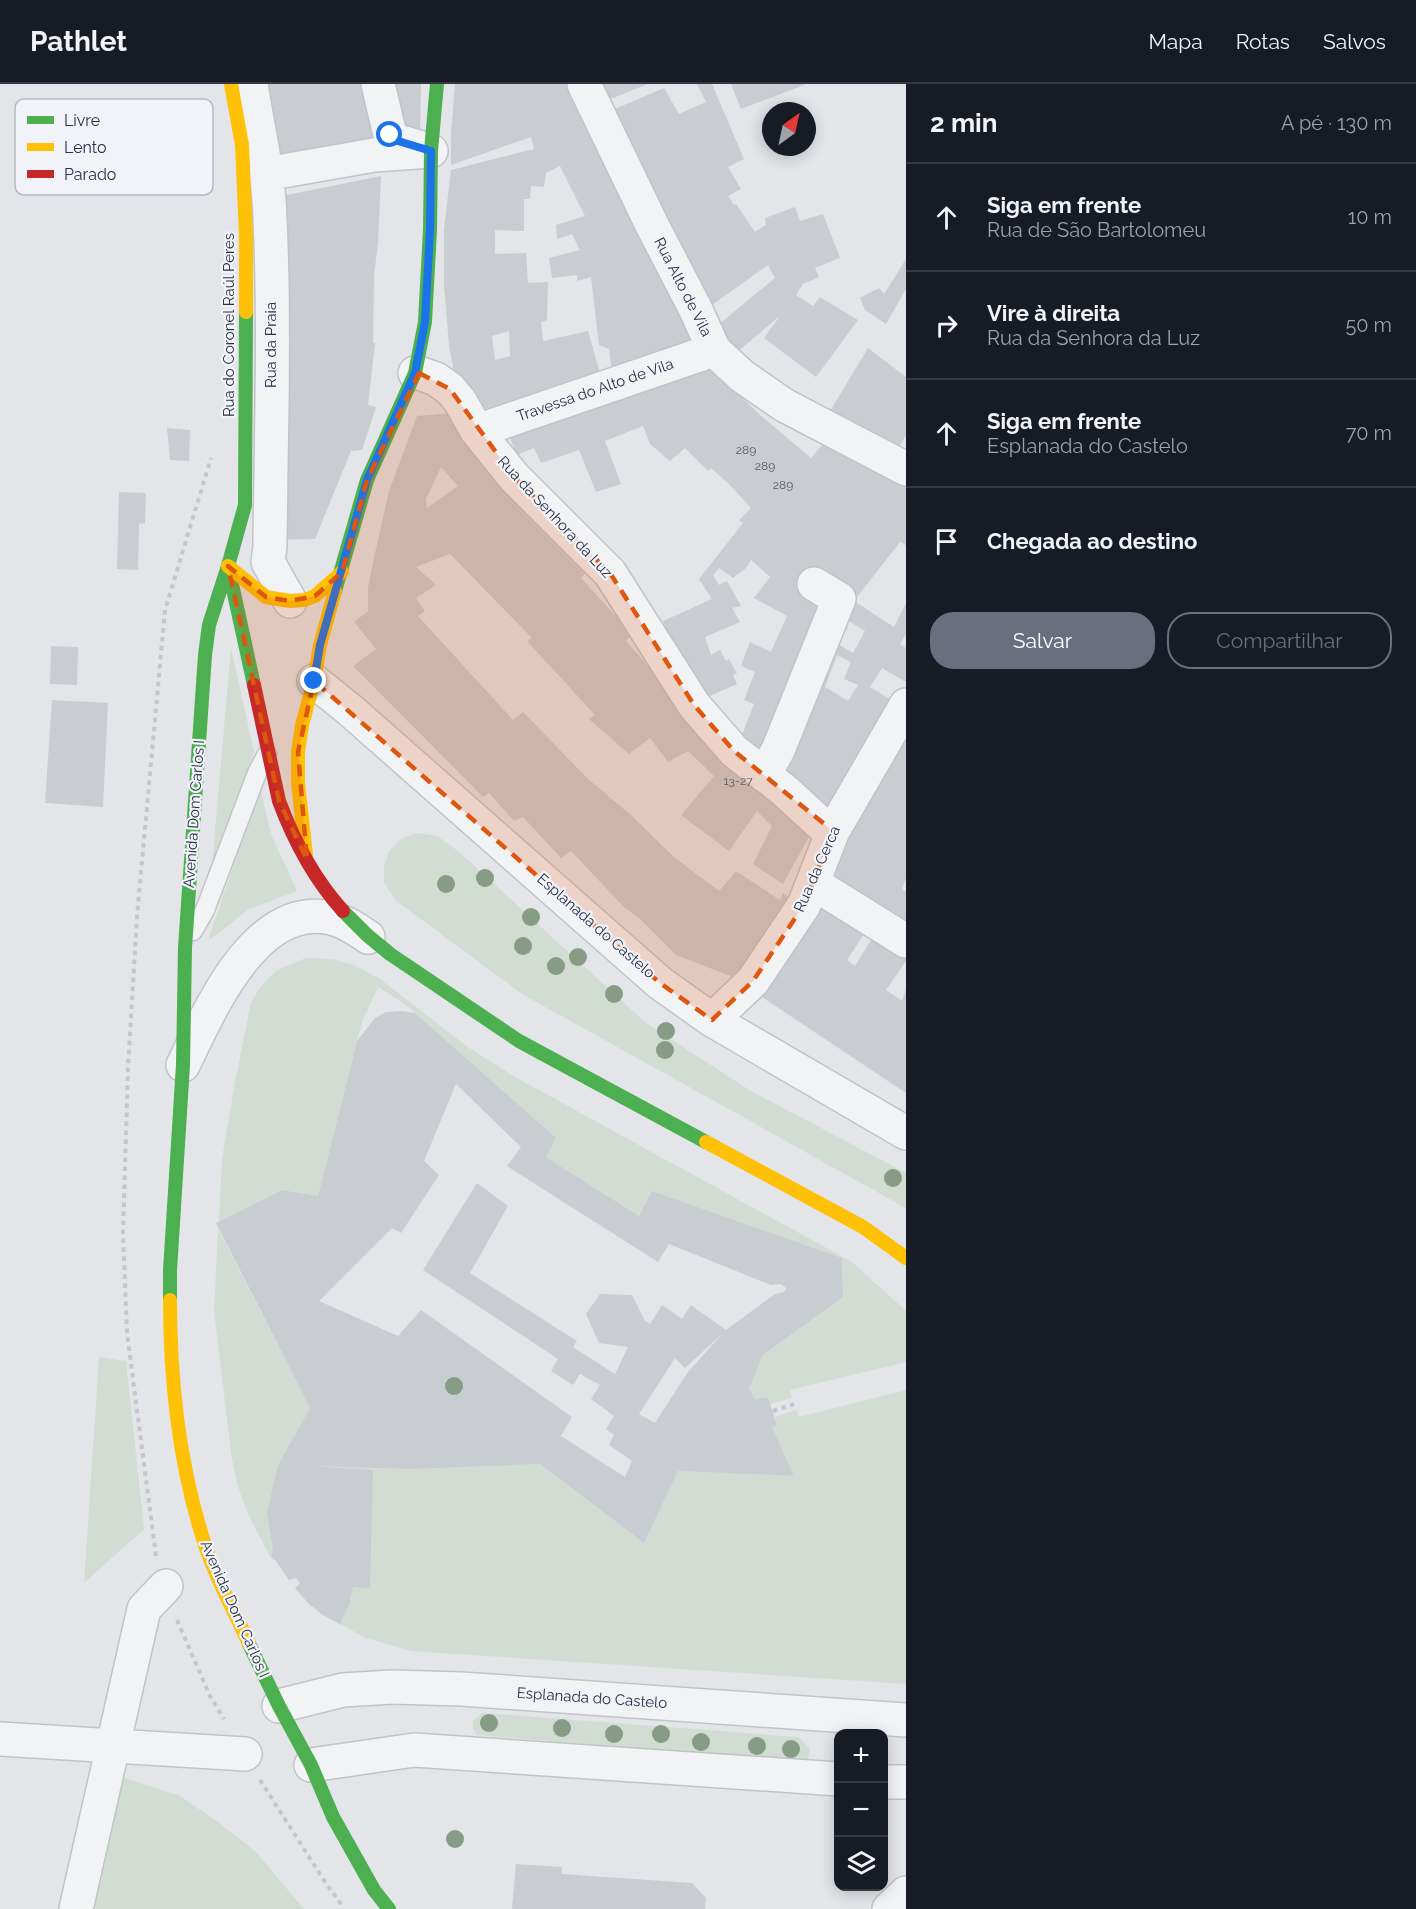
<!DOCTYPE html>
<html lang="pt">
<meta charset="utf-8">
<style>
body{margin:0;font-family:Raleway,sans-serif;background:#242831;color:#f1f3f6}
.controls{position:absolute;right:18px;bottom:18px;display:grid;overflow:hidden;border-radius:12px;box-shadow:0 3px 15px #0003}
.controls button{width:54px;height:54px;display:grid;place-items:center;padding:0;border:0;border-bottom:2px solid #363941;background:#171b24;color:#f1f3f6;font:30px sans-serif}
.compass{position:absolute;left:762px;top:18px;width:54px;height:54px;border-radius:50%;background:#171b24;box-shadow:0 3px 15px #0003;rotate:33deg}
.stop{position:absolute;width:18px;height:18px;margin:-14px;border:4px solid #1a73e8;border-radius:50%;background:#fff}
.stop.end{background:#1a73e8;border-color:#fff;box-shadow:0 2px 6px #0008}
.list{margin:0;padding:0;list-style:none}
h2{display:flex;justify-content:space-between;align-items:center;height:78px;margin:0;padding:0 24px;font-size:26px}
h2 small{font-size:20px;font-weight:400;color:#9ea1a6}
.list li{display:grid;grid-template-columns:39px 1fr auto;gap:18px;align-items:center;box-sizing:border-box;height:108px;padding:0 24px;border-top:2px solid #363941}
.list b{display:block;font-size:22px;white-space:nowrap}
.list p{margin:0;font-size:20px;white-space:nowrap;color:#9ea1a6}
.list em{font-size:20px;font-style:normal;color:#9ea1a6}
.actions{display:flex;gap:12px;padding:18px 24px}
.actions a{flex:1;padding:14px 0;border:2px solid #696f7e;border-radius:24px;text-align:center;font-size:21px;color:#696f7e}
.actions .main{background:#696f7e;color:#fff}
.icon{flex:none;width:33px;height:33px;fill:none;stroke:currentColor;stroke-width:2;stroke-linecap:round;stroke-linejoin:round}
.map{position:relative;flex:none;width:906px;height:1825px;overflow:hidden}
header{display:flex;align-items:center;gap:36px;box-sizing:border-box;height:84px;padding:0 30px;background:#171b24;border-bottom:2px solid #363941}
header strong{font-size:28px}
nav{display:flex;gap:33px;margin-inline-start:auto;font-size:21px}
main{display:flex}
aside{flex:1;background:#171b24}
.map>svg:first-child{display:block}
.green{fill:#d2dcd3}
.building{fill:#c9ccd0;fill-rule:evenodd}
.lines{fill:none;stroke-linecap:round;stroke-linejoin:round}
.lane-casing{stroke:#c1c3c7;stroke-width:21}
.street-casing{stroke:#c1c3c7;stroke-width:36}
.path{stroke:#c4c6cb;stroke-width:4;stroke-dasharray:4.5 4.5;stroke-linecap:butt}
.lane{stroke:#f2f3f5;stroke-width:18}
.street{stroke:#f2f3f5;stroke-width:33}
.fast{stroke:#4caf50;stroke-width:14}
.slow{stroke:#ffc107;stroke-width:14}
.jam{stroke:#c62828;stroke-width:14}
.tree{fill:#869c85}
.route{stroke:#1a73e8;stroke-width:8}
.marked{fill:#de570f;fill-opacity:0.2;stroke:#de570f;stroke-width:4.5;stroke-dasharray:12 8;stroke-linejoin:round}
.labels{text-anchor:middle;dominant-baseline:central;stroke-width:4.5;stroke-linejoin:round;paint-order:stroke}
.number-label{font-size:12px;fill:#525868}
.street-label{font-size:15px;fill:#283044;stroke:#f1f3f8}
.key{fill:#f1f3f8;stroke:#b5b8c2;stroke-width:1.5}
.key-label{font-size:16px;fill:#283044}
</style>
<header>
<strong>Pathlet</strong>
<nav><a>Mapa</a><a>Rotas</a><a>Salvos</a></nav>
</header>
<main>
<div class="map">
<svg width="906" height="1825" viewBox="0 0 906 1825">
<rect width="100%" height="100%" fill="#e3e5e9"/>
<path class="green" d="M231 564 254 668 212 782Z
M260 703 271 750 297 807 249 825 208 857Z
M417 749 437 752 458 767 646 939 751 1007 906 1089V1124L522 910 395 816 384 798V781L390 766 402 754Z
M306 874 334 875 356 882 380 895 469 964 517 994 852 1178 906 1227V1278L790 1306 792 1314 770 1320 768 1313 755 1315 749 1305 763 1271 843 1213 842 1174 652 1107 639 1132 546 1073 555 1054 405 920 378 903 364 933 357 957 318 1112 282 1106 219 1138 222 1074 235 998 251 918 259 905 277 886Z
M218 1145 310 1324 278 1381 412 1385 540 1380 644 1459 678 1387 794 1392 772 1343 777 1342 775 1333 796 1326 799 1333 906 1306V1600L411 1567 366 1554 323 1531 308 1519 300 1499 273 1466 271 1474 248 1430 238 1403 232 1375 214 1228Z
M99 1273 126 1277 144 1445 84 1499Z
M482 1629 799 1653 810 1665 808 1674 799 1678 477 1651 473 1644V1637Z
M118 1692 180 1712 218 1738 255 1767 304 1825H87Z"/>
<path class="building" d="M262 0H360L376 58 276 77Z
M388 0H421L420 50 402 52Z
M455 0H572L674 214 695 265 612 288 609 265 599 261 591 193 577 197V191L552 194 549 174 580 166 572 150 557 155 556 141 585 132 560 82 546 89 544 103 531 102 530 115H524V147L495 146V170L526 169 528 199 548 198 547 236 541 238 543 257 588 247 600 289 550 303 521 315 474 328 456 300 449 261 444 201V145L451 86 534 65 531 53 451 81V49ZM509 247 510 272 495 276 492 252Z
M591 0H648L598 20Z
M697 0H712L744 75 728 83 741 105 728 112 734 121 736 120 755 148 766 141 765 134 795 123 800 137 823 130 840 174 815 184 819 193 803 200 796 211 813 222 820 213 858 236 816 293 764 254 780 232 737 268 718 241 775 194 768 181 708 224 603 30 664 4 679 30 706 18Z
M731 0H807L741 25Z
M381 92 378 159 374 192 373 259H375L368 321 376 323 362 366 351 367 315 455 272 456 277 113Z
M906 175V205L886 240 865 226 860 214 879 204 884 210Z
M868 264 906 293V351L894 372 827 332Z
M705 278 759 330 811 374 825 358 906 399V461L900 458 854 517 894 543 906 519V550L900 560 906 564V598L882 584 870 603 900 621 830 730 774 694 837 537 848 543 838 560 853 569 865 547 841 532 827 518 764 676 737 664 754 620 744 616 755 588 741 582 750 558 771 568 787 532 754 514 770 493 751 476 746 484 733 494 719 484 713 491 719 501 727 497 741 522 732 524 740 538 705 553 711 571 720 566 726 577 729 575 737 589 733 591 737 600 696 618 663 537 712 515 699 495 743 439 739 436 751 424 730 401 711 384 708 387 685 364 670 377 650 360 643 342 605 357 621 400 596 408 579 366 541 379 534 364 517 371 507 347ZM837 571 851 578 844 595 858 601 848 617 825 603Z
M452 329 485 384 518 423 585 490 581 494 632 550 626 557 672 608 815 742 783 800 753 780 772 742 757 727 729 767 681 731 714 692 688 667 668 678 650 654 629 670 589 635 595 631 527 557 532 554 450 470 416 483 436 501 416 514 425 527 418 532 513 636 523 628 588 695 632 732 675 774 719 807 736 787 780 816 783 809 798 820 738 895 676 871 640 835 624 823 571 767 561 774 523 733 514 737 489 709 483 713 353 582 376 565 354 538 368 527V504L373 478 389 407 417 332ZM441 383 458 402 427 424 426 415Z
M167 344 190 346 189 377 170 376Z
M119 408 146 409 145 439 139 440 138 486 117 485Z
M51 562 78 563 77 601 50 600Z
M52 616 108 619 103 723 45 719Z
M906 646V794L902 805 906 808V844L824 789 882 696Z
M817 812 868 844 847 876 855 882 876 848 906 866V877L886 906 902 917 906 905V1009L753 907Z
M401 927 415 929 556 1054 546 1073 639 1132 652 1107 842 1174 843 1213 763 1271 749 1305 755 1315 768 1313 777 1342 772 1343 794 1392 678 1387 644 1459 540 1380 412 1385 310 1382 373 1386 370 1504 353 1503 349 1521 340 1540 323 1531 308 1519 295 1504 300 1499 296 1494 289 1496 276 1477 271 1474 273 1465 267 1429 278 1381 310 1324 216 1139 282 1106 318 1112 357 957 375 934 386 928ZM456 1000 521 1063 507 1082 658 1178 669 1160 771 1201 781 1200 786 1204 784 1208 775 1210 726 1246 691 1221 682 1235 662 1221 650 1240 645 1237 632 1211 600 1210 586 1230 599 1259 628 1263 615 1290 573 1263 577 1257 470 1189 508 1122 477 1099 423 1186 558 1275 551 1287 573 1301 580 1290 600 1301 591 1315 614 1332 606 1345 614 1351 609 1361 632 1377 625 1393 561 1352 572 1333 421 1226 398 1252 319 1217 392 1144 401 1149 439 1091 424 1077ZM723 1249 688 1288 655 1339 639 1330 675 1274 685 1284Z
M516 1780 562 1783V1790L692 1799 706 1814 705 1825H512Z"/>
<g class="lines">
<defs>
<path id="lane" d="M193 847 205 826 257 689 267 670"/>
<path id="street" d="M251 0C258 45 269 90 270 135 275 244 271 353 270 462L268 478 290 517
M378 0 390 51 398 57 426 65
M584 0 652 141 696 226 714 266 742 292 784 321 906 385
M266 90 374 71 431 67
M415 289H419L436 295 450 305 460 317 477 347 514 393 610 489 694 621 734 667 785 707 823 742 833 747
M477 347 714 266
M314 597 350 626 660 899 712 936 906 1049
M764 691 778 666 839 515 814 500
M813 799 906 857
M712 936 753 897 804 821 833 747 906 621
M183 981C209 928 255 817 331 834 345 837 356 845 368 853
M279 1622 343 1606 392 1603 461 1605 906 1636
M0 1655 245 1670
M311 1681 414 1666 838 1695
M884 1698H906
M76 1825 144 1525 166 1502
M889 1825 906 1809"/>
</defs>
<use href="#lane" class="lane-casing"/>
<use href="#street" class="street-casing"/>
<path class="path" d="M773 1327 794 1320
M156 1472 127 1249 123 1149 128 984 137 832 165 526 211 374
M177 1536 210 1612 224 1635
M260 1696 325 1798 343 1823"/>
<use href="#lane" class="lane"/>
<use href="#street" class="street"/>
<path class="fast" d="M246 228 245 421 228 482 254 601
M335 507 367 396 415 289 425 238 430 146 431 67 437 0
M343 827 367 851 390 870 519 957 706 1058
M170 1216V1186L183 981 185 864 205 571 209 541 228 482
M249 1560 279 1622 311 1681 333 1733 374 1806 389 1825"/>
<path class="slow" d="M231 0 242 61 246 152V228
M228 482 266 513 290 517 304 516 315 512 342 488
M306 771 298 699V668L302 641 314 597 320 561 335 507
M706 1058 863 1143 906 1174
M170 1216C170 1301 179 1383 206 1464 217 1497 235 1528 249 1560"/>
<path class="jam" d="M254 601 279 717C294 757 314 795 343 827"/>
</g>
<g class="tree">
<circle cx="485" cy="794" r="9"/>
<circle cx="446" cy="800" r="9"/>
<circle cx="531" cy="833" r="9"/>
<circle cx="523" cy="862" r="9"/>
<circle cx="578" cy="873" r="9"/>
<circle cx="556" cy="882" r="9"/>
<circle cx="614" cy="910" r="9"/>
<circle cx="666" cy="947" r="9"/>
<circle cx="665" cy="966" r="9"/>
<circle cx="893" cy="1094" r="9"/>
<circle cx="454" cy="1302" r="9"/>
<circle cx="489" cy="1639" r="9"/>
<circle cx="562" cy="1644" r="9"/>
<circle cx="614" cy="1650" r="9"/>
<circle cx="661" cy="1650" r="9"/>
<circle cx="701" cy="1658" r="9"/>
<circle cx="757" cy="1662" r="9"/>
<circle cx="791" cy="1665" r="9"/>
<circle cx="455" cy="1755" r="9"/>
</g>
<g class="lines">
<path class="route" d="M314 597 320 561 367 396 415 289 425 238 430 146 431 67 398 57 390 51"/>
</g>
<path class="marked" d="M419 289 450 305 514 393 610 489 694 621 734 667 833 747 804 821 753 897 712 936 660 899 314 597 298 668 307 776 279 717 228 482 266 513 290 517 315 512 342 488 367 396Z"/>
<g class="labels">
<g class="number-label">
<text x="746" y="366">289</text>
<text x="765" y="382">289</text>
<text x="783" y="401">289</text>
<text x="738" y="697">13-27</text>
</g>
<g class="street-label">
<text transform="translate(683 203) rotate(63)">Rua Alto de Vila</text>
<text transform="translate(229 241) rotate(-90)">Rua do Coronel Raúl Peres</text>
<text transform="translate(271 261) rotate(-90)">Rua da Praia</text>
<text transform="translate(595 306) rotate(-19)">Travessa do Alto de Vila</text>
<text transform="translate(555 433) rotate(47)">Rua da Senhora da Luz</text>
<text transform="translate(194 730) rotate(-86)">Avenida Dom Carlos I</text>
<text transform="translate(817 785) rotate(-66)">Rua da Cerca</text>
<text transform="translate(596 842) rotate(41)">Esplanada do Castelo</text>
<text transform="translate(235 1525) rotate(66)">Avenida Dom Carlos I</text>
<text transform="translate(592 1614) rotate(4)">Esplanada do Castelo</text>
</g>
</g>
<rect x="15" y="15" width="198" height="96" rx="9" class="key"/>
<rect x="27" y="32" width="27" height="8" fill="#4caf50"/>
<rect x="27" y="59" width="27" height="8" fill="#ffc107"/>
<rect x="27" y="86" width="27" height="8" fill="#c62828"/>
<g class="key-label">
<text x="64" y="42">Livre</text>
<text x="64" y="69">Lento</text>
<text x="64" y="96">Parado</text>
</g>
</svg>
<div class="controls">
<button>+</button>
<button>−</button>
<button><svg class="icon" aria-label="layers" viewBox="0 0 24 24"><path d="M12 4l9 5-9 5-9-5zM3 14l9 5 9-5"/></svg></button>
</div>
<svg class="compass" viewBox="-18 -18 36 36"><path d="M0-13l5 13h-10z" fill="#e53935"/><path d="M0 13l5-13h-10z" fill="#9ea1a6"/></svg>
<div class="stop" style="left:390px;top:51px"></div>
<div class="stop end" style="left:314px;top:597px"></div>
</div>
<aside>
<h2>2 min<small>A pé · 130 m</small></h2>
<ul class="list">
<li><svg class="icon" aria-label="ahead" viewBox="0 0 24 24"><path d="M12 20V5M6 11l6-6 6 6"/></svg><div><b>Siga em frente</b><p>Rua de São Bartolomeu</p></div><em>10 m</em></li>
<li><svg class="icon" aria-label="right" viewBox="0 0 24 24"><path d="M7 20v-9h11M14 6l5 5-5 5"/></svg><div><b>Vire à direita</b><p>Rua da Senhora da Luz</p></div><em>50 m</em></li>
<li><svg class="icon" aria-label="ahead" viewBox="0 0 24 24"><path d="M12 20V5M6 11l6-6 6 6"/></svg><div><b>Siga em frente</b><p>Esplanada do Castelo</p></div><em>70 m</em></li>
<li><svg class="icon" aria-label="arrive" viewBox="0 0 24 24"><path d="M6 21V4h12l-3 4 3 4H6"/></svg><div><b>Chegada ao destino</b></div></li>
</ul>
<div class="actions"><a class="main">Salvar</a><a>Compartilhar</a></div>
</aside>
</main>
